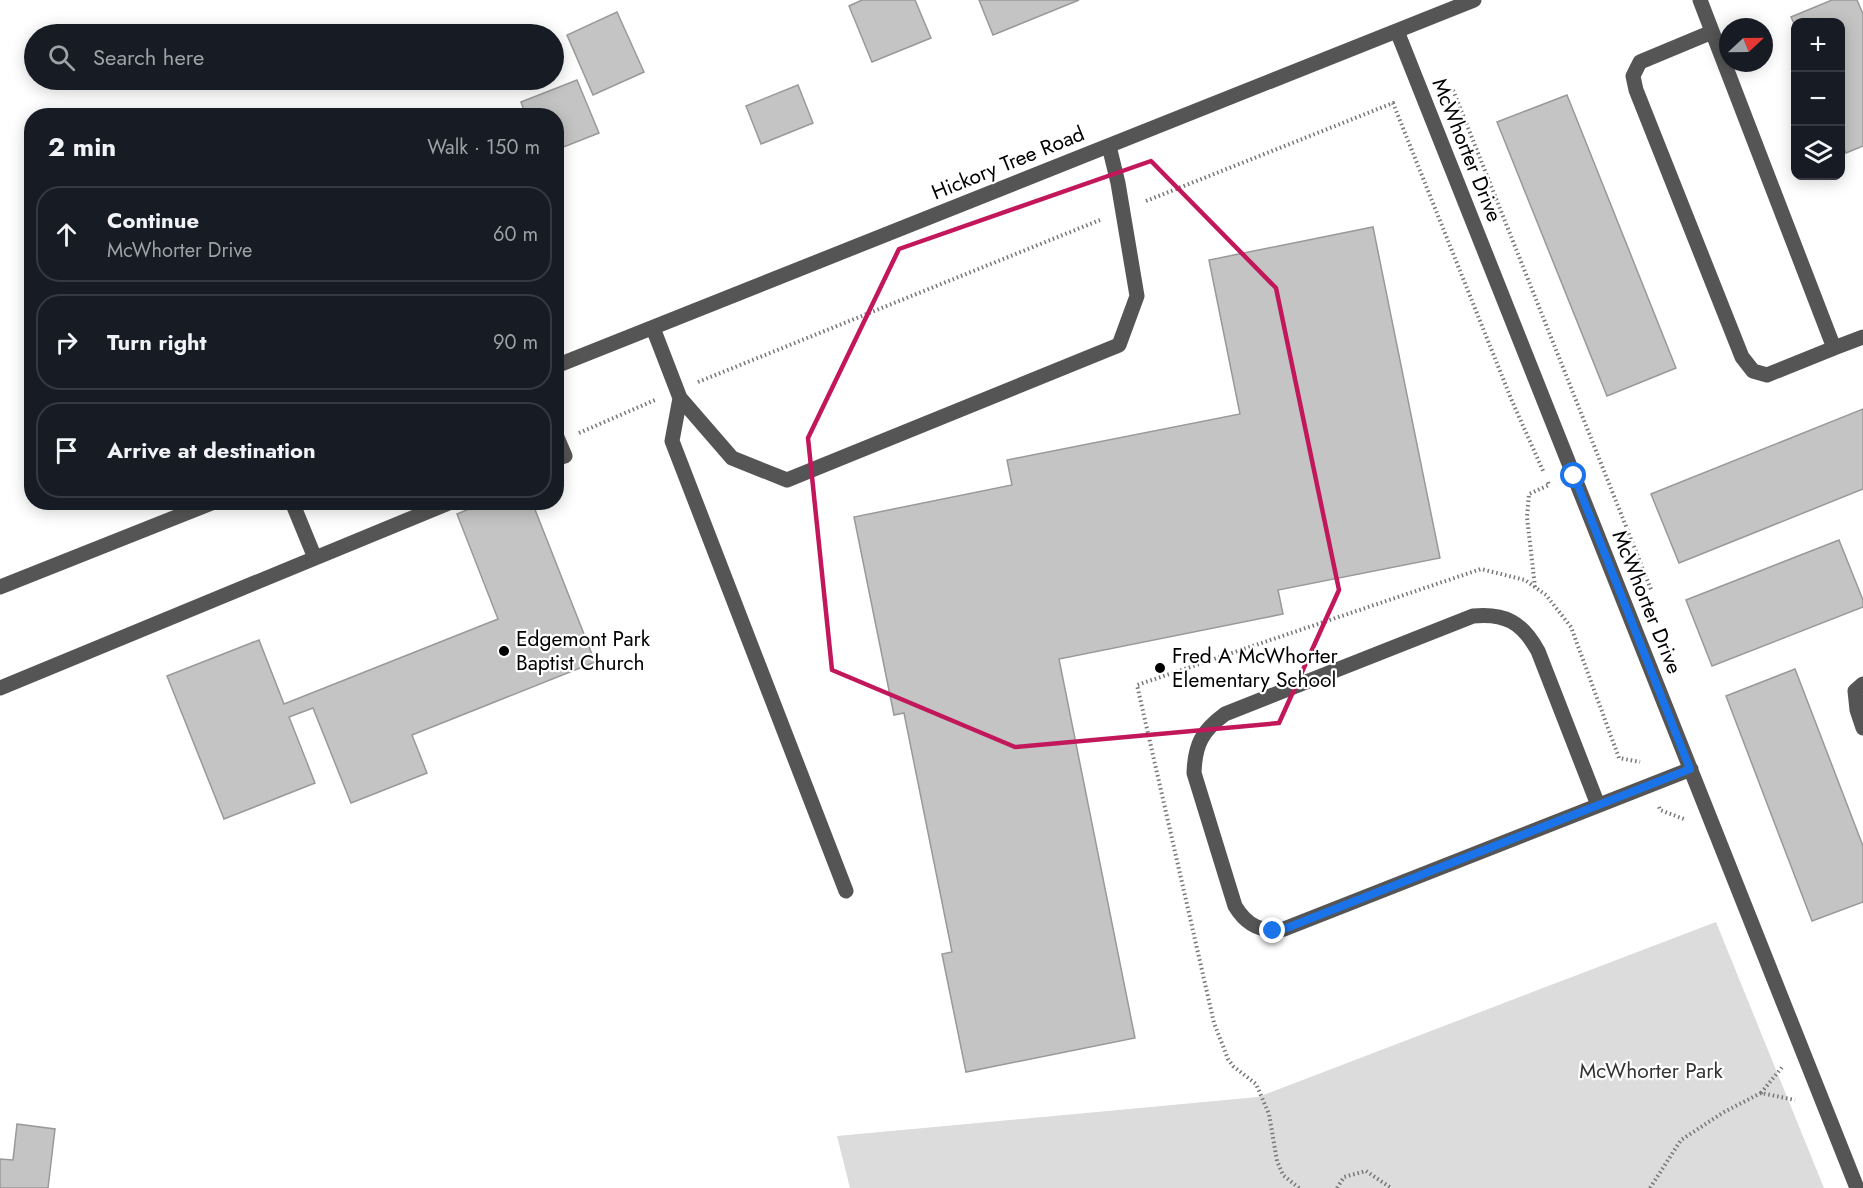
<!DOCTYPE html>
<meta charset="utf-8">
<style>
body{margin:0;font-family:Jost,sans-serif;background:#242831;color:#f1f3f6}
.controls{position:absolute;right:18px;top:18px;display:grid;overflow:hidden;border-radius:12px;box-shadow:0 3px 15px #0003}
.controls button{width:54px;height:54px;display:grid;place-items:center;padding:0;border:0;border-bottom:2px solid #363941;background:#171b24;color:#f1f3f6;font:30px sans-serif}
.compass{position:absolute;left:1719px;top:18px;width:54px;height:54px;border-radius:50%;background:#171b24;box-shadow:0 3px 15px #0003;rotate:68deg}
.stop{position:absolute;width:18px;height:18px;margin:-14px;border:4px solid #1a73e8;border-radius:50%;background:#fff}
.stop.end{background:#1a73e8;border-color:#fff;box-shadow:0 2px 6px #0008}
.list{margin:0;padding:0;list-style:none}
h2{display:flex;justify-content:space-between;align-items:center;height:78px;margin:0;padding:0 24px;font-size:26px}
h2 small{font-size:20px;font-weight:400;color:#9ea1a6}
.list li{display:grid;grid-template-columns:39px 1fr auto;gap:18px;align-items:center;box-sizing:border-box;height:96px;margin:0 12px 12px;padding:0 12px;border:2px solid #363941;border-radius:24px}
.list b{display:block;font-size:22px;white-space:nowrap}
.list p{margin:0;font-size:20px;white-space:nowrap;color:#9ea1a6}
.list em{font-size:20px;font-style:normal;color:#9ea1a6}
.icon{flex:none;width:33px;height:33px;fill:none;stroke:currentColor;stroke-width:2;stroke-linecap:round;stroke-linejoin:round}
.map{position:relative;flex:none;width:1863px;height:1188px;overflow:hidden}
.search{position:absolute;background:#171b24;box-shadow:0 3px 15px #0003;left:24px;top:24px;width:540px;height:66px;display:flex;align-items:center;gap:15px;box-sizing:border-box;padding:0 21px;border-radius:33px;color:#9ea1a6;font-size:22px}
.panel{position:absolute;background:#171b24;box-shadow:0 3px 15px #0003;left:24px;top:108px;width:540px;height:402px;border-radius:24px}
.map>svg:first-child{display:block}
.green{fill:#dcdcdc}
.building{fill:#c4c4c4;stroke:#999;stroke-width:1.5}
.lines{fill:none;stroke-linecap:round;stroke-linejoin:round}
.path{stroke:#777;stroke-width:4;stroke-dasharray:1.5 3;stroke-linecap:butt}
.minor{stroke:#555;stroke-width:15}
.route{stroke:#1a73e8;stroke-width:8}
.marked{fill:none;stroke:#c2185b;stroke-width:4.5;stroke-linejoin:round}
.poi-dot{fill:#000;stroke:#fff;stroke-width:2}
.labels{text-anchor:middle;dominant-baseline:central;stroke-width:4.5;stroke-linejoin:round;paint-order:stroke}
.street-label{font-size:21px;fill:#000;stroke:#fff}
.poi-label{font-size:21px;fill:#000;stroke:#fff;text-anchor:start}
.park-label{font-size:21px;fill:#333;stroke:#fff}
</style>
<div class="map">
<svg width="1863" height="1188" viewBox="0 0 1863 1188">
<rect width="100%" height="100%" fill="#fff"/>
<path class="green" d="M1716 922 1824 1188H850L837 1136 1258 1097Z"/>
<path class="building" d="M862 0H915L931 38 872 62 849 6Z
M979 0H1079L993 35Z
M1832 0H1857L1863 14V146L1846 153 1840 140V22H1796V28L1791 17Z
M617 12 644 72 593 95 567 35Z
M577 80 599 133 556 150V116H526L521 102Z
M798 85 813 123 761 144 746 106Z
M1567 95 1676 368 1607 396 1497 122Z
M1373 227 1440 558 1278 590 1283 614 1059 659 1135 1038 966 1072 942 954 952 952 904 713 894 715 854 517 1012 485 1007 460 1240 414 1209 260Z
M1863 409V489L1679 563 1651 494Z
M486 502H532L595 662 412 735 427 773 351 803 313 708 289 717 315 783 224 819 167 676 259 640 284 704 498 619 457 514Z
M1839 540 1863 600V607L1712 666 1686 600Z
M1795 669 1863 846V902L1812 921 1726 696Z
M17 1124 55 1129 48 1188H0V1159L13 1160Z"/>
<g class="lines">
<path class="path" d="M1453 90 1652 592
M1146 201 1393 103 1512 401 1544 473
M698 382 1100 220
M579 433 655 400
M1535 587 1527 517 1529 494 1549 485 1548 482
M1659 807 1660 810 1684 819
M1761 1093 1783 1066
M1299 1188 1283 1175 1277 1161 1269 1114 1256 1084 1233 1066 1228 1059 1214 1023 1137 685 1481 569 1525 580 1546 595 1571 627 1619 758 1640 762
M1337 1188 1344 1177 1366 1171 1391 1188
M1650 1188 1681 1140 1724 1112 1761 1093 1795 1100"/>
<path class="minor" d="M1700 0 1834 348 1863 337
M1397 31 1857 1188
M1712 32 1640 62 1633 76 1636 90 1742 357 1753 371 1767 375 1834 348
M653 328 680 398 732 458 787 480 1119 345 1137 296 1118 183 1109 146
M556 366 1474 0
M680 398 672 441 846 891
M556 435 565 456 556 459
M292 502 315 558
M0 587 214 502
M1863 684 1855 691 1857 710 1863 728
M0 688 451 502
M1598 805 1538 651C1522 622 1505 613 1473 616L1225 714C1202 731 1195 744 1194 773L1235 906C1247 926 1262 933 1284 929L1691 769"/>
</g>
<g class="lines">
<path class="route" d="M1273 931 1284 929 1690 769 1574 476"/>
</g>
<path class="marked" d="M1151 161 1276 288 1339 590 1279 723 1015 747 832 670 808 438 899 249Z"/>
<g class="poi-dot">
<circle cx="504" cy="651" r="6"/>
<circle cx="1160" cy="668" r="6"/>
</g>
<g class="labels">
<g class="street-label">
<text transform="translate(1467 150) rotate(68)">McWhorter Drive</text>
<text transform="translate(1008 163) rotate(-22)">Hickory Tree Road</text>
<text transform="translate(1647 602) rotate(68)">McWhorter Drive</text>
</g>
<g class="poi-label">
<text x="516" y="639">Edgemont Park<tspan x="516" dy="24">Baptist Church</tspan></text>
<text x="1172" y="656">Fred A McWhorter<tspan x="1172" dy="24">Elementary School</tspan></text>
</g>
<g class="park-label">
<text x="1651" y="1071">McWhorter Park</text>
</g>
</g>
</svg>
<div class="controls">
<button>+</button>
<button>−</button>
<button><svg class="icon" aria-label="layers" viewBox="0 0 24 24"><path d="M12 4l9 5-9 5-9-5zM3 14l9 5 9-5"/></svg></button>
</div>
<svg class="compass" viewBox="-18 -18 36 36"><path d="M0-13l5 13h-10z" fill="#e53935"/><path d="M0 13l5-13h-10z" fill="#9ea1a6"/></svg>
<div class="stop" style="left:1574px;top:476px"></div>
<div class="stop end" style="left:1273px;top:931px"></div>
<div class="search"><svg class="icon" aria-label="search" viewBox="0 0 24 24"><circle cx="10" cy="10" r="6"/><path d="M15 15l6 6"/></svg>Search here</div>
<section class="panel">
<h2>2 min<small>Walk · 150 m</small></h2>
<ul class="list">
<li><svg class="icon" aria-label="ahead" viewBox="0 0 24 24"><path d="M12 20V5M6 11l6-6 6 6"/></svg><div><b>Continue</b><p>McWhorter Drive</p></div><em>60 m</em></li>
<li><svg class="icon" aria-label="right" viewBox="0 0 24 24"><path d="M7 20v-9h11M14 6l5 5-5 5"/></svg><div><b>Turn right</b></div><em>90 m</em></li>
<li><svg class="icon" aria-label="arrive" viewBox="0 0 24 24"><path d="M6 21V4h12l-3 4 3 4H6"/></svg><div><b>Arrive at destination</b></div></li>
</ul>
</section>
</div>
